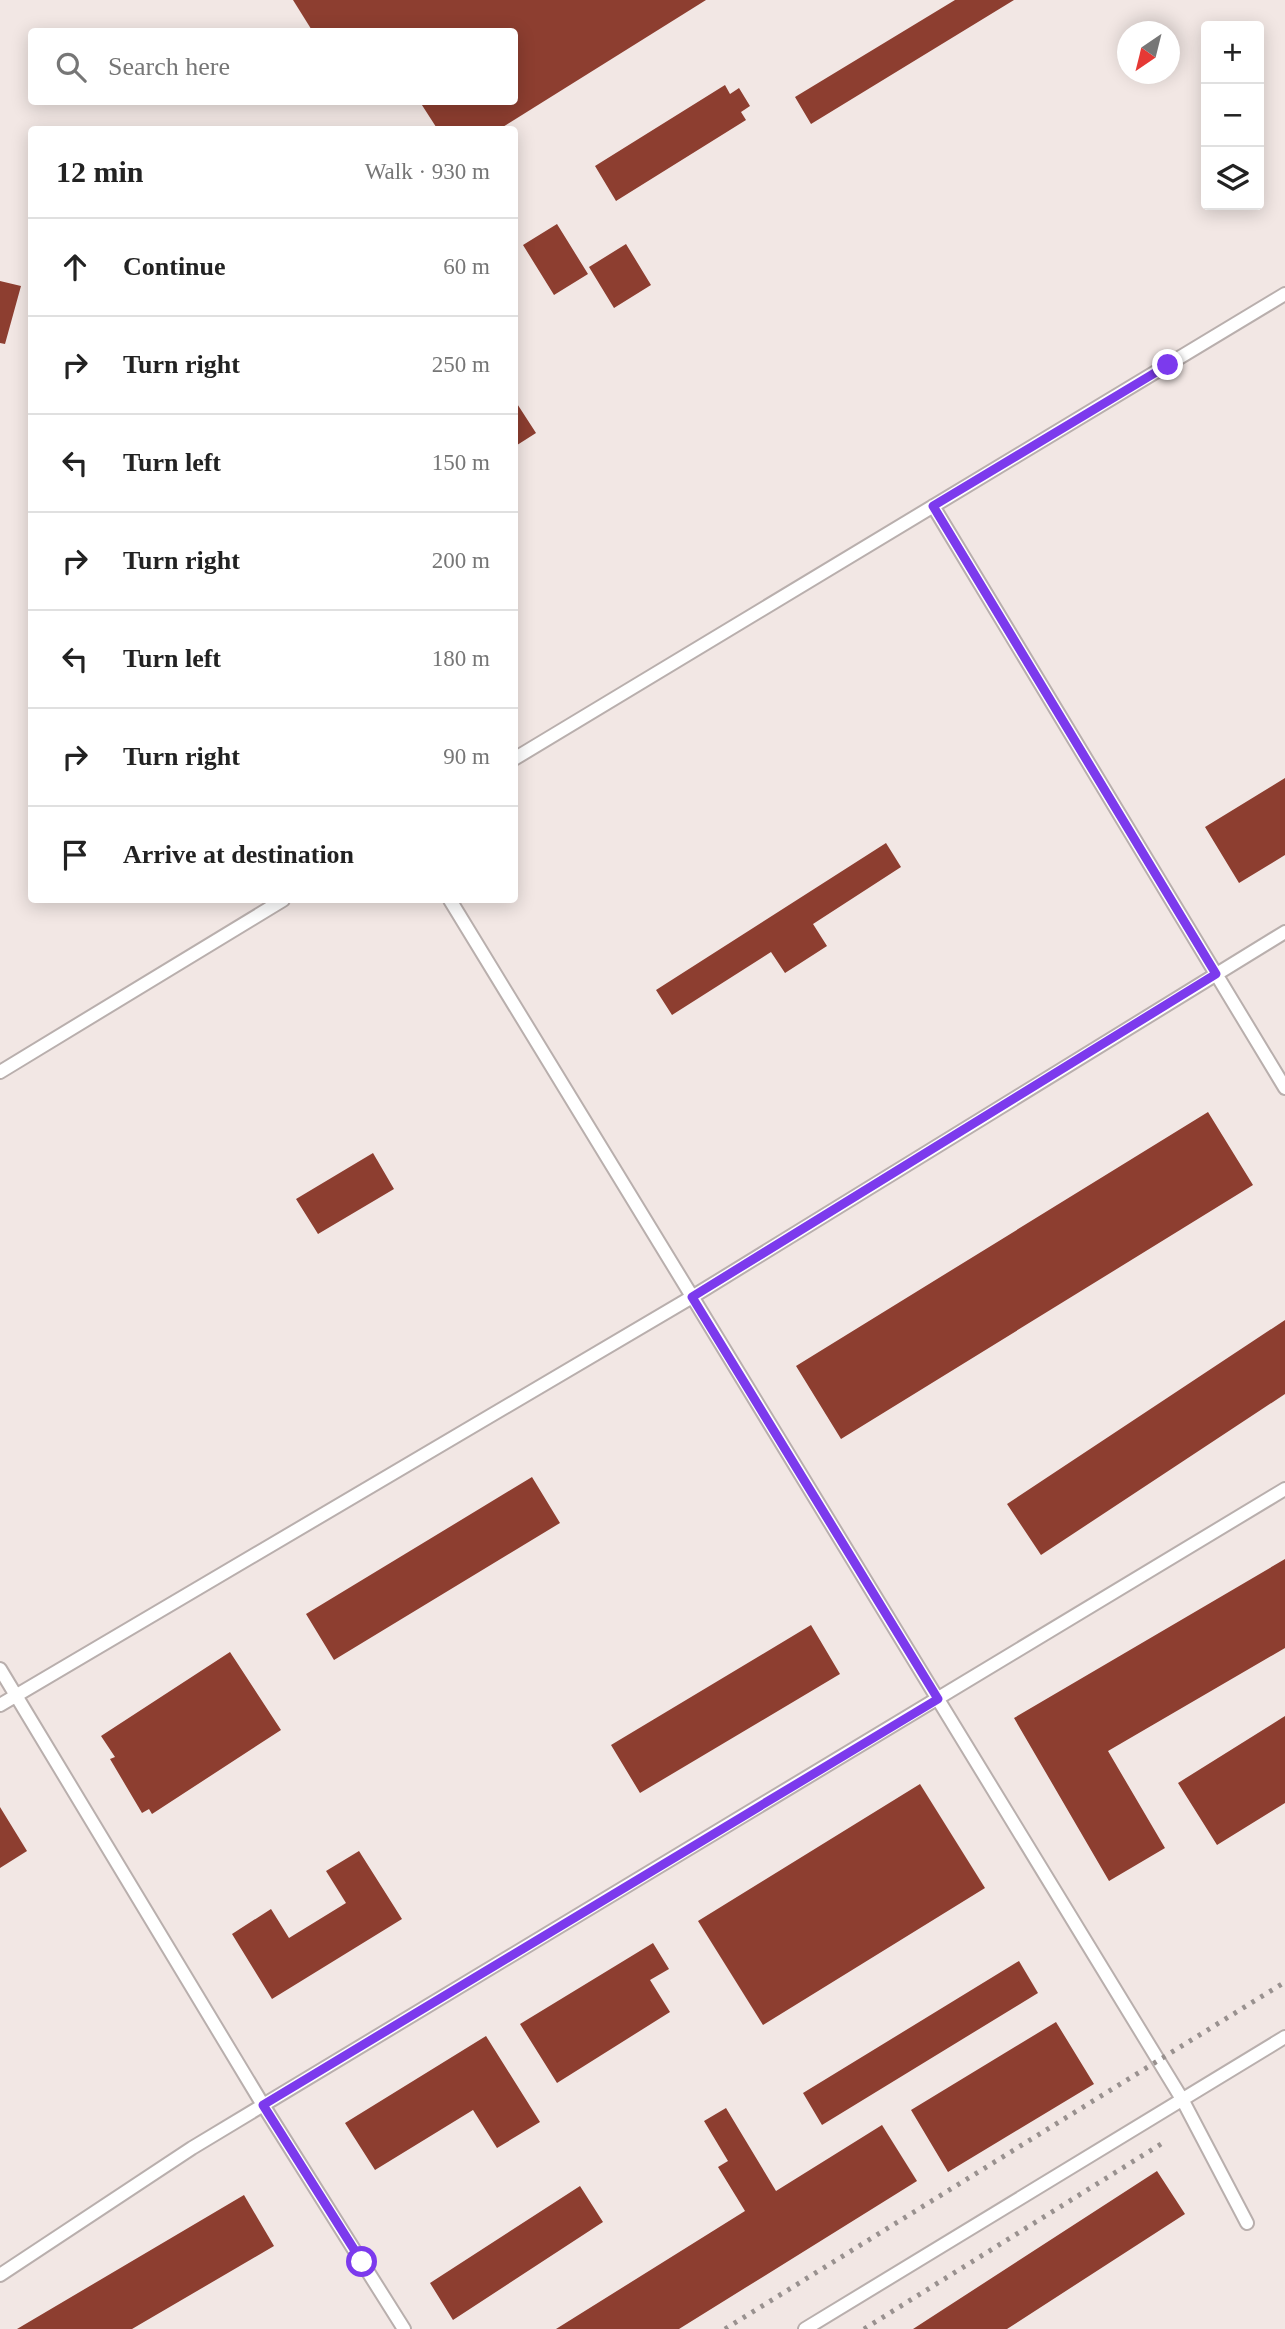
<!DOCTYPE html>
<meta charset="utf-8">
<style>
body{margin:0;font-family:"Times New Roman",serif;background:#f2f2f2;color:#222}
.controls{position:absolute;right:21px;top:21px;display:grid;overflow:hidden;border-radius:7px;box-shadow:0 4px 18px #0003}
.controls button{width:63px;height:63px;display:grid;place-items:center;padding:0;border:0;border-bottom:2px solid #e0e0e0;background:#fff;color:#222;font:35px sans-serif}
.compass{position:absolute;left:1117px;top:21px;width:63px;height:63px;border-radius:50%;background:#fff;box-shadow:0 4px 18px #0003;rotate:215deg}
.stop{position:absolute;width:21px;height:21px;margin:-16px;border:5px solid #7c3aed;border-radius:50%;background:#fff}
.stop.end{background:#7c3aed;border-color:#fff;box-shadow:0 2px 7px #0008}
.list{margin:0;padding:0;list-style:none}
h2{display:flex;justify-content:space-between;align-items:center;height:91px;margin:0;padding:0 28px;font-size:30px}
h2 small{font-size:23px;font-weight:400;color:#767676}
.list li{display:grid;grid-template-columns:46px 1fr auto;gap:21px;align-items:center;box-sizing:border-box;height:98px;padding:0 28px;border-top:2px solid #e0e0e0}
.list b{display:block;font-size:26px;white-space:nowrap}
.list em{font-size:23px;font-style:normal;color:#767676}
.icon{flex:none;width:38px;height:38px;fill:none;stroke:currentColor;stroke-width:2;stroke-linecap:round;stroke-linejoin:round}
.map{position:relative;flex:none;width:1285px;height:2329px;overflow:hidden}
.search{position:absolute;background:#fff;box-shadow:0 4px 18px #0003;left:28px;top:28px;width:490px;height:77px;display:flex;align-items:center;gap:18px;box-sizing:border-box;padding:0 24px;border-radius:7px;color:#767676;font-size:26px}
.panel{position:absolute;background:#fff;box-shadow:0 4px 18px #0003;left:28px;top:126px;width:490px;height:777px;border-radius:7px}
.map>svg:first-child{display:block}
.building{fill:#8d3e30}
.lines{fill:none;stroke-linecap:round;stroke-linejoin:round}
.service-casing{stroke:#b9afad;stroke-width:16}
.service{stroke:#fff;stroke-width:12}
.rail{stroke:#99918f;stroke-width:5;stroke-dasharray:3.5 7;stroke-linecap:butt}
.route{stroke:#7c3aed;stroke-width:9}
</style>
<div class="map">
<svg width="1285" height="2329" viewBox="0 0 1285 2329">
<rect width="100%" height="100%" fill="#f2e7e4"/>
<path class="building" d="M293 0H706L498 130H438L420 102H514V32H313Z
M955 0H1014L811 124 795 97Z
M725 85 730 94 739 88 750 106 741 112 746 120 616 201 595 166Z
M557 224 588 274 554 295 523 245Z
M626 244 651 285 614 308 589 267Z
M0 281 21 286 5 344 0 343Z
M514 399 536 433 514 447Z
M1285 778V855L1239 883 1205 827Z
M886 843 901 867 813 924 827 946 785 973 771 952 672 1015 656 990Z
M1208 1112 1253 1185 841 1439 796 1366Z
M373 1153 394 1189 318 1234 296 1199Z
M1285 1320V1394L1041 1555 1007 1504Z
M532 1477 560 1523 334 1660 306 1614Z
M1285 1559V1648L1108 1751 1165 1848 1109 1881 1014 1718Z
M811 1625 840 1674 640 1793 611 1745Z
M230 1652 281 1730 152 1814 149 1809 142 1813 110 1759 115 1757 101 1736Z
M1285 1716V1803L1217 1845 1178 1783Z
M920 1784 985 1888 763 2025 698 1921Z
M0 1807 27 1851 0 1868Z
M359 1851 402 1919 272 1999 232 1934 271 1909 289 1938 346 1903 326 1871Z
M653 1943 669 1969 650 1980 670 2012 557 2083 520 2024Z
M1019 1961 1038 1993 822 2125 803 2093Z
M1056 2022 1094 2084 948 2172 911 2110Z
M486 2036 540 2122 497 2148 473 2110 375 2170 345 2123Z
M726 2108 776 2191 882 2125 917 2181 679 2329H556L745 2211 718 2167 728 2161 704 2121Z
M1157 2171 1185 2214 1007 2329H913Z
M580 2186 603 2222 453 2320 430 2283Z
M244 2195 274 2246 132 2329H17Z"/>
<g class="lines">
<defs>
<path id="service" d="M933 506 1285 1088
M514 759 1285 294
M450 900 1182 2099 1247 2223
M0 1072 283 900
M0 1669 263 2105 404 2329
M0 1705 692 1297 1285 932
M0 2275 192 2148 1285 1489
M805 2329 1285 2037"/>
</defs>
<use href="#service" class="service-casing"/>
<use href="#service" class="service"/>
<path class="rail" d="M725 2329 1285 1982
M864 2329 1161 2144"/>
</g>
<g class="lines">
<path class="route" d="M362 2262 263 2105 938 1699 692 1297 1216 974 933 506 1168 365"/>
</g>
</svg>
<div class="controls">
<button>+</button>
<button>−</button>
<button><svg class="icon" aria-label="layers" viewBox="0 0 24 24"><path d="M12 4l9 5-9 5-9-5zM3 14l9 5 9-5"/></svg></button>
</div>
<svg class="compass" viewBox="-18 -18 36 36"><path d="M0-13l5 13h-10z" fill="#e53935"/><path d="M0 13l5-13h-10z" fill="#767676"/></svg>
<div class="stop" style="left:362px;top:2262px"></div>
<div class="stop end" style="left:1168px;top:365px"></div>
<div class="search"><svg class="icon" aria-label="search" viewBox="0 0 24 24"><circle cx="10" cy="10" r="6"/><path d="M15 15l6 6"/></svg>Search here</div>
<section class="panel">
<h2>12 min<small>Walk · 930 m</small></h2>
<ul class="list">
<li><svg class="icon" aria-label="ahead" viewBox="0 0 24 24"><path d="M12 20V5M6 11l6-6 6 6"/></svg><div><b>Continue</b></div><em>60 m</em></li>
<li><svg class="icon" aria-label="right" viewBox="0 0 24 24"><path d="M7 20v-9h11M14 6l5 5-5 5"/></svg><div><b>Turn right</b></div><em>250 m</em></li>
<li><svg class="icon" aria-label="left" viewBox="0 0 24 24"><path d="M17 20v-9H6M10 6l-5 5 5 5"/></svg><div><b>Turn left</b></div><em>150 m</em></li>
<li><svg class="icon" aria-label="right" viewBox="0 0 24 24"><path d="M7 20v-9h11M14 6l5 5-5 5"/></svg><div><b>Turn right</b></div><em>200 m</em></li>
<li><svg class="icon" aria-label="left" viewBox="0 0 24 24"><path d="M17 20v-9H6M10 6l-5 5 5 5"/></svg><div><b>Turn left</b></div><em>180 m</em></li>
<li><svg class="icon" aria-label="right" viewBox="0 0 24 24"><path d="M7 20v-9h11M14 6l5 5-5 5"/></svg><div><b>Turn right</b></div><em>90 m</em></li>
<li><svg class="icon" aria-label="arrive" viewBox="0 0 24 24"><path d="M6 21V4h12l-3 4 3 4H6"/></svg><div><b>Arrive at destination</b></div></li>
</ul>
</section>
</div>
